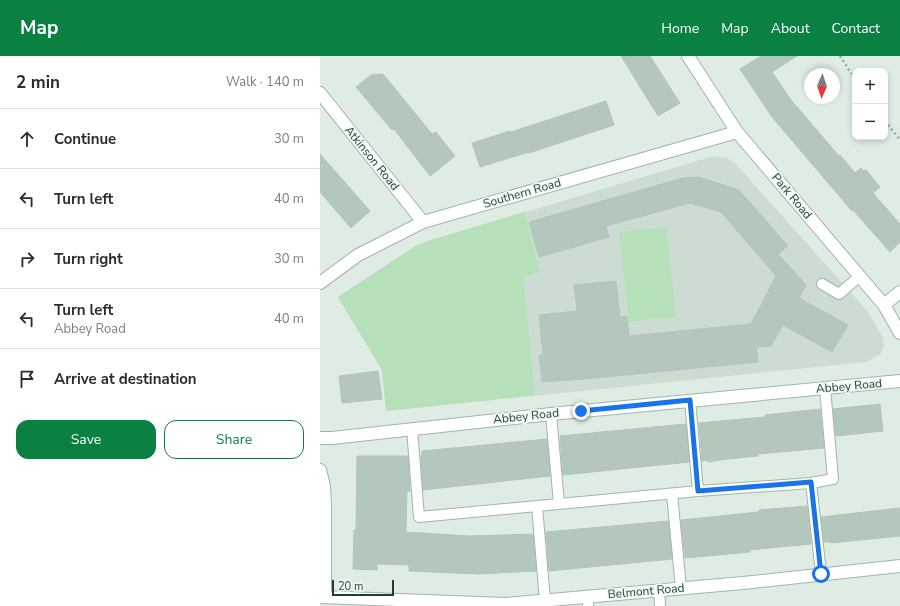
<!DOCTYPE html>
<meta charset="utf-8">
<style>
body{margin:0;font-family:"Nunito Sans",sans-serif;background:#f7f7f7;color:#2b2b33}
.controls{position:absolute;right:12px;top:12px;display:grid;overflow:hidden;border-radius:8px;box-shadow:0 2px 6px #0003}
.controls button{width:36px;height:36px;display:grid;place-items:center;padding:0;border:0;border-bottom:1px solid #e1e1e2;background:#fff;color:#2b2b33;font:20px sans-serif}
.compass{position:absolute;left:484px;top:12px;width:36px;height:36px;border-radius:50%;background:#fff;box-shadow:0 2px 6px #0003;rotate:182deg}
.scale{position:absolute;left:12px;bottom:10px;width:62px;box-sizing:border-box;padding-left:4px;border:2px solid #1e3e31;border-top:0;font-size:11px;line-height:14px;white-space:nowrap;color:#1e3e31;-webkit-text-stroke:3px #f0f8f3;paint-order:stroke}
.stop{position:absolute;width:12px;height:12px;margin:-9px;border:3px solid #1a73e8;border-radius:50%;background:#fff}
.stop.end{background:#1a73e8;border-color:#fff;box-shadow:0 1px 4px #0008}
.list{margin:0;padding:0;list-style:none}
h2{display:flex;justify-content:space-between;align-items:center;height:52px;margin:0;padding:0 16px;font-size:17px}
h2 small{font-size:13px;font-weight:400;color:#7c7c81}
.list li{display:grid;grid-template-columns:26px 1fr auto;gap:12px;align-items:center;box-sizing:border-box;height:60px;padding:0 16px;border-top:1px solid #e1e1e2}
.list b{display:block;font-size:15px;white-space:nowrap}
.list p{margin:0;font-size:13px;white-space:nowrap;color:#7c7c81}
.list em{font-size:13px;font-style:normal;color:#7c7c81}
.actions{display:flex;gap:8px;padding:12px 16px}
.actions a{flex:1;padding:9px 0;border:1px solid #0b8043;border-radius:12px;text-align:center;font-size:14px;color:#0b8043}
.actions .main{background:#0b8043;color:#fff}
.icon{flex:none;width:22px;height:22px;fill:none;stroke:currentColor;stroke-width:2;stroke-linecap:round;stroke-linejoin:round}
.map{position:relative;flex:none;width:580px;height:550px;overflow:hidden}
header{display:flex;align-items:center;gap:24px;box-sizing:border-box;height:56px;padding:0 20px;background:#0b8043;color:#fff}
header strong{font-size:19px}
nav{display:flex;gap:22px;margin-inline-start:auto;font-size:14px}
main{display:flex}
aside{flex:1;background:#fff}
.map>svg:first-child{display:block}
.built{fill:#cddcd3}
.green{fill:#b5e0ba}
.building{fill:#b4c7bd;stroke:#b1c6ba}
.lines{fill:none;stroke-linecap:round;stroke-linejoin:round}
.lane-casing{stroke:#a1b4ab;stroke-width:12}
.street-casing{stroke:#a1b4ab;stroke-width:14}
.path{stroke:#7cb39a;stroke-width:2.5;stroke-dasharray:2 3;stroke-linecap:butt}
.lane{stroke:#fff;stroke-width:10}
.street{stroke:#fff;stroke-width:12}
.route{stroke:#1a73e8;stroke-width:5}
.labels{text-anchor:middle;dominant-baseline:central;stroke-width:3.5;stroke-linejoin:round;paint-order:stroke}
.street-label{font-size:12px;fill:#1e3e31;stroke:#f0f8f3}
</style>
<header>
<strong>Map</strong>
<nav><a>Home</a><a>Map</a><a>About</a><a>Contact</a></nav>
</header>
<main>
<aside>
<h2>2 min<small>Walk · 140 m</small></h2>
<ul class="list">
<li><svg class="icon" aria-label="ahead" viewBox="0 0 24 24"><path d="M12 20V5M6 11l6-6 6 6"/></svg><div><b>Continue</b></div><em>30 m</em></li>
<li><svg class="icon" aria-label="left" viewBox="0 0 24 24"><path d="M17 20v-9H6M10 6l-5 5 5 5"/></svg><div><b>Turn left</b></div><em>40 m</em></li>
<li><svg class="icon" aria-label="right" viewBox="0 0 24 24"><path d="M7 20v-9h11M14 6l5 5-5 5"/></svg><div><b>Turn right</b></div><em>30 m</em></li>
<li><svg class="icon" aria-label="left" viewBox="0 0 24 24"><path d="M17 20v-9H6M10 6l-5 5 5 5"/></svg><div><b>Turn left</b><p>Abbey Road</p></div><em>40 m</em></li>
<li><svg class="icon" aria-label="arrive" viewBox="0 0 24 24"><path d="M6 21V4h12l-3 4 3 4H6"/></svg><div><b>Arrive at destination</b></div></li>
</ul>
<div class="actions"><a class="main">Save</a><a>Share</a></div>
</aside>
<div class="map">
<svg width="580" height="550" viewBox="0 0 580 550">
<rect width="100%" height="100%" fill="#dfece4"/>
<path class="built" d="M394 100 407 102 415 107 549 257 563 282 564 292 559 299 546 306 66 355 62 314 18 241 94 191 108 185Z"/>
<path class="green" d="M204 156 220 216 203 221 215 339 66 355 62 314 18 241 94 191 108 185Z
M346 171 356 261 309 266 299 176Z"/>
<path class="building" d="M301 0H330L360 47 338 60Z
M441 0H477L452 16 471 44 519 100 520 99 535 117 541 112 544 115 546 114 560 131 553 137 580 168V186L570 196 533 154 532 155 452 61 420 13Z
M63 18 112 78 116 76 135 100 110 120 74 73 72 74 36 31 51 19Z
M286 45 294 69 209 97V96L160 111 152 87 190 75 191 76Z
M0 98 50 155 31 172 0 136Z
M379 121 419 134 468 190 458 198 486 229 479 242 528 269 512 296 463 269 451 290 436 291 438 306 265 323 222 326 219 300 223 299 219 259 257 255 254 229 296 225 300 261 307 260 309 280 431 268 456 220 401 156 370 147 286 170 289 181 219 201 209 166 363 122Z
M58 315 62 343 22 347 19 320Z
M560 348 563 375 516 380 513 353Z
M500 353 504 392 438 398V400L408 403 388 406V404L382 405 379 367 445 361V359Z
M366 368 369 406 243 419 240 380Z
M227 383 230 420 103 434 101 400H102V395Z
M37 400H88L90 435H87L86 476 149 480 213 478 216 515 158 518 89 515V509L57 508V514L33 513 34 474H36Z
M487 450 491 488 430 494V496L365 502 361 464 439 456V454Z
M580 452V480L511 487V486H504L501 461Z
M348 465 352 503 229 515 226 476Z"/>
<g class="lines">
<defs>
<path id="lane" d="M502 228 519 238 540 220
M370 344 378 435
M231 358 239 448
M92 373 99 461 378 435 491 427 513 423 505 332
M491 427 501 517
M352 438 361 532
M217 450 225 545
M339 534 340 550
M268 541V550"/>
<path id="street" d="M368 0 417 76 564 249 580 277
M0 37 103 166
M0 227 38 199 103 166 417 76
M564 249 580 236
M0 382H12L231 358 580 325
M0 414 4 430 5 450V541
M0 541 185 548 423 527 580 510"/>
</defs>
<use href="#lane" class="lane-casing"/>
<use href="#street" class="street-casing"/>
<path class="path" d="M520 0 535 23
M565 65 580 84"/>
<use href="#lane" class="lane"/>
<use href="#street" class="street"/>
</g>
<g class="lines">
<path class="route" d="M261 355 370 344 378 435 491 426 501 518"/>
</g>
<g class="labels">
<g class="street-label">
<text transform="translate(52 102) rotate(51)">Atkinson Road</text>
<text transform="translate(202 137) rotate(-16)">Southern Road</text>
<text transform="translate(472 140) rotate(50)">Park Road</text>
<text transform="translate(529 330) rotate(-5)">Abbey Road</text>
<text transform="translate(206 360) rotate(-6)">Abbey Road</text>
<text transform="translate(326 535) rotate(-5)">Belmont Road</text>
</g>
</g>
</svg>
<div class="controls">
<button>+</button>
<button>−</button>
</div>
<svg class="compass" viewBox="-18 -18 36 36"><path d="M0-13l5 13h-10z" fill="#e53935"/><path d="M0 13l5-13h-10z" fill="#7c7c81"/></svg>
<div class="scale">20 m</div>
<div class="stop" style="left:501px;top:518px"></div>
<div class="stop end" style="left:261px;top:355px"></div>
</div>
</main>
